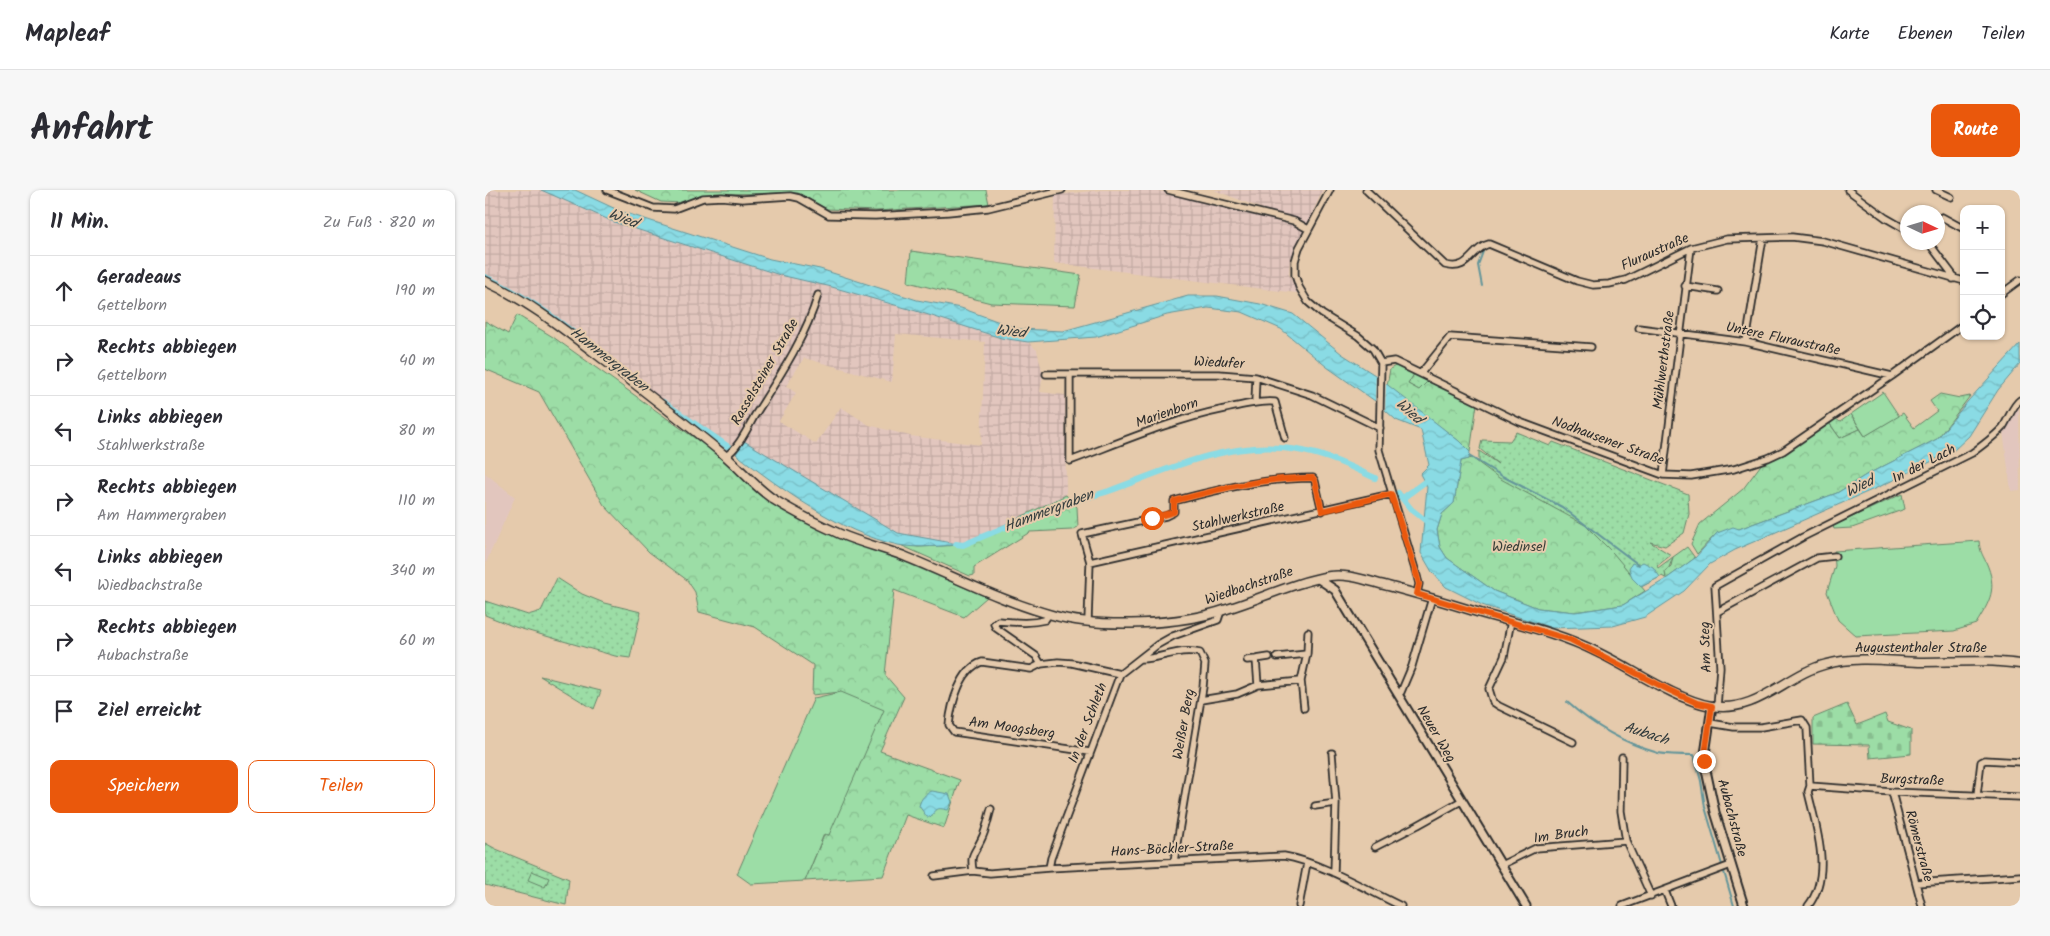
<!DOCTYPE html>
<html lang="de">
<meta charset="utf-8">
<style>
body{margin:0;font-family:Kalam,sans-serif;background:#f7f7f7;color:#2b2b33}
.controls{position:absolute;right:15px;top:15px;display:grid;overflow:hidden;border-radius:10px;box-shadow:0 1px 4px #0004}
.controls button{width:45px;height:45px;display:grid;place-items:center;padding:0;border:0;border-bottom:1px solid #e1e1e2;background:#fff;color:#2b2b33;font:25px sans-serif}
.compass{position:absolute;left:1415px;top:15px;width:45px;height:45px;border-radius:50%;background:#fff;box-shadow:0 1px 4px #0004;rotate:94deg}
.stop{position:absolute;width:15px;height:15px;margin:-11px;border:4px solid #ea580c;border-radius:50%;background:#fff}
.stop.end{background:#ea580c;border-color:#fff;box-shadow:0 1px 5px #0008}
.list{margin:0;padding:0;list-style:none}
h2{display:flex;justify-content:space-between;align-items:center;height:65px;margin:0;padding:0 20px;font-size:21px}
h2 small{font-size:16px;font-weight:400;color:#7c7c81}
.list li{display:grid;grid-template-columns:32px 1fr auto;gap:15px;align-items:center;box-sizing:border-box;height:70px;padding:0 20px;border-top:1px solid #e1e1e2}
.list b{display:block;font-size:19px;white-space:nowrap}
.list p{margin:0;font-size:16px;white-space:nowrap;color:#7c7c81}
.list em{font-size:16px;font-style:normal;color:#7c7c81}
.actions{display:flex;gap:10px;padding:15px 20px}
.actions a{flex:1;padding:11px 0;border:1px solid #ea580c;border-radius:10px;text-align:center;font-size:18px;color:#ea580c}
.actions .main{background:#ea580c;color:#fff}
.icon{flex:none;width:28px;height:28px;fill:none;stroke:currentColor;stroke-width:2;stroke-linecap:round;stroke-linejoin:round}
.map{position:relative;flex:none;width:1535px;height:716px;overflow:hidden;border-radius:10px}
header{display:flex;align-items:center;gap:30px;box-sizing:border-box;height:70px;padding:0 25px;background:#fff;border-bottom:1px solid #e1e1e2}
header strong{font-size:24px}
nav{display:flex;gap:28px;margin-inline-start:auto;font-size:18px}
.intro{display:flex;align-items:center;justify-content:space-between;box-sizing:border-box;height:120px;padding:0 30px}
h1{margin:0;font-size:35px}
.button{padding:12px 22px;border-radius:10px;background:#ea580c;color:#fff;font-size:18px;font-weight:700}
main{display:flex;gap:30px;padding:0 30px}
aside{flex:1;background:#fff;border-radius:10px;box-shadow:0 1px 4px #0004}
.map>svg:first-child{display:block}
.built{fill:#e2c6be}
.industrial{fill:url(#industrial-grid);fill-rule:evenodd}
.grass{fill:url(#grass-dots);stroke:#648468}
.forest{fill:url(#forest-crowns);stroke:#648468}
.cemetery{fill:url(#cemetery-stones);stroke:#648468}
.pitch{fill:#9cdda6;stroke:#648468}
.water{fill:url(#water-waves);stroke:#64959a}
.pier{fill:#e5caac}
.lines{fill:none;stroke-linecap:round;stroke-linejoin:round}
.stream{stroke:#64959a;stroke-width:2}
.canal{stroke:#8adbe4;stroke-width:6}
.minor-casing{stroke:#2b2b2b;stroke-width:9}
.tertiary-casing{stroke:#2b2b2b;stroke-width:11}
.secondary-casing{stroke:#2b2b2b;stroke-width:11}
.minor{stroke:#e5caac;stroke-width:5.5}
.tertiary{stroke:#e5caac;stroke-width:7}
.secondary{stroke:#e5caac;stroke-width:8}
.route{stroke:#ea580c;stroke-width:6}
.labels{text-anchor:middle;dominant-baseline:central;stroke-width:4;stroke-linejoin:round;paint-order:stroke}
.street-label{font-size:14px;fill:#2b2b2b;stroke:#e5caac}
.park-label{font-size:14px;fill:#363d37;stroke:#e5caac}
.water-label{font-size:15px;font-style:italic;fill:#343d3e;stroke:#e5caac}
</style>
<header>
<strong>Mapleaf</strong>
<nav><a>Karte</a><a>Ebenen</a><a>Teilen</a></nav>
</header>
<div class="intro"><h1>Anfahrt</h1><a class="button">Route</a></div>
<main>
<aside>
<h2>11 Min.<small>Zu Fuß · 820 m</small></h2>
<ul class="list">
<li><svg class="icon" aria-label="ahead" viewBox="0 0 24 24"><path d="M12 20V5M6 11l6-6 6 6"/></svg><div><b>Geradeaus</b><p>Gettelborn</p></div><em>190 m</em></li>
<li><svg class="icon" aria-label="right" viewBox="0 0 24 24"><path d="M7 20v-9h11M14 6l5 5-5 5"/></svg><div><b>Rechts abbiegen</b><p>Gettelborn</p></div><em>40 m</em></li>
<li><svg class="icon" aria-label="left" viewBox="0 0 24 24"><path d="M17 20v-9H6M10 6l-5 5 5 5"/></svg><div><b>Links abbiegen</b><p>Stahlwerkstraße</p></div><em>80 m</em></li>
<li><svg class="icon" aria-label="right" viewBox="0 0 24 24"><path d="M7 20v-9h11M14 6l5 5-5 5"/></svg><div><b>Rechts abbiegen</b><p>Am Hammergraben</p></div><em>110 m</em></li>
<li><svg class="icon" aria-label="left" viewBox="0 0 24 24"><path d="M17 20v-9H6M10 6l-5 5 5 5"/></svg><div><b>Links abbiegen</b><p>Wiedbachstraße</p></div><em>340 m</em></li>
<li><svg class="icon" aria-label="right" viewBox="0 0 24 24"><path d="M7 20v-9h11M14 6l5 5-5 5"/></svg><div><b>Rechts abbiegen</b><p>Aubachstraße</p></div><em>60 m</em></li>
<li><svg class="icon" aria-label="arrive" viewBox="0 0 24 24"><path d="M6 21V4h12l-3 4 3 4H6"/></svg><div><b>Ziel erreicht</b></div></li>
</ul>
<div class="actions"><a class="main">Speichern</a><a>Teilen</a></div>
</aside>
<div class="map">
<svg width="1535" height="716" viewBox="0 0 1535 716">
<defs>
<pattern id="industrial-grid" width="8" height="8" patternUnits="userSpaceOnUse" patternTransform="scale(1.25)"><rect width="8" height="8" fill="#e2c6be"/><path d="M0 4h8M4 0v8" fill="none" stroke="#c2aaa3"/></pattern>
<pattern id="grass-dots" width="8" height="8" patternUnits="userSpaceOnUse" patternTransform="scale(1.25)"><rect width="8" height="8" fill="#9cdda6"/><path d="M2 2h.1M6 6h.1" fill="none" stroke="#87be8f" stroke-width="1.8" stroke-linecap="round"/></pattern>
<pattern id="forest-crowns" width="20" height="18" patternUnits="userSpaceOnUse" patternTransform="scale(1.25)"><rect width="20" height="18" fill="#9cdda6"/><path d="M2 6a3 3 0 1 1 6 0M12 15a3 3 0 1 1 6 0" fill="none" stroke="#87be8f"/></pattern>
<pattern id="cemetery-stones" width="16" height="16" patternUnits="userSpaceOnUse" patternTransform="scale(1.25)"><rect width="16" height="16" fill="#9cdda6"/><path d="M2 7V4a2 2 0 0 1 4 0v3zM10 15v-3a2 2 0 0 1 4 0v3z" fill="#87be8f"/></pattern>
<pattern id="water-waves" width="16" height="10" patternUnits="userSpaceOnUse" patternTransform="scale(1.25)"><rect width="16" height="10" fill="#8adbe4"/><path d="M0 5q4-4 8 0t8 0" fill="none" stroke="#77bcc4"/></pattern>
</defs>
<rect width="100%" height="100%" fill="#e5caac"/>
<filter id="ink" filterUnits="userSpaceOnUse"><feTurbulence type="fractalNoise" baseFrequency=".02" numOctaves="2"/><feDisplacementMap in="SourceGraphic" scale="10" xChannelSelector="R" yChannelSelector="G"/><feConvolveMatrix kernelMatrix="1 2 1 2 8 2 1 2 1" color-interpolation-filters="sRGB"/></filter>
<g filter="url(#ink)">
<path class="built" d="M1534 214 1535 300 1526 301 1518 241Z
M0 283 30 307 0 375Z"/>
<path class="industrial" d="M0 0H56L129 32 295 85 347 97 431 121 516 148 543 152 552 160 558 185 555 202 580 205 581 305 478 355 413 343 259 251 251 264 243 262 58 121 24 96 0 86ZM411 144 500 152 496 255 425 246 384 235 356 217 331 254 294 231 311 203 301 196 319 168 407 192Z
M617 0H670L804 29 729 0H838L805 70 804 84 812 103 569 73 570 5Z"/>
<path class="grass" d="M929 184 943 191 934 200 923 194Z
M1366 224 1375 239 1355 248 1345 234 1350 228 1355 232Z
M1031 242 1065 256 1068 252 1203 304 1204 324 1199 343 1180 356 1165 352 1186 365 1172 376 1173 378 1188 367 1180 388 1177 386 1156 397 1071 320 1045 305 1021 330 997 276 994 273V261L1013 274 995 259 997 250 1025 251Z
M72 388 97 404 119 413 156 422 145 468 130 466 30 437 0 425V411L43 425 56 421Z
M55 486 116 501 109 519Z
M0 653 11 659 84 689 81 715 0 695Z"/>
<path class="forest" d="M150 0H501L504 14 391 21 342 19 313 3 229 4 197 13 176 12Z
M426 61 596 85 590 116 506 113 423 92Z
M32 125 68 147 239 269 284 311 353 347 415 370 502 407 479 427 409 400 400 485 419 507 395 561 475 590 459 638 421 625 398 686 320 691 340 643 344 645 356 502 327 505 328 475 270 437 214 422 210 402 202 390 164 362 119 315 54 202 0 179V131L23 144Z
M912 175 929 184 923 194 934 200 943 191 992 214 985 262 974 251 902 196 905 179Z
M1455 204 1475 208 1485 206 1452 249 1381 285 1352 303 1254 339 1232 343 1212 364 1206 354 1215 334 1258 299 1278 272 1290 269 1344 233 1355 248 1375 239 1380 246 1418 223 1429 238 1452 221 1445 211Z
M987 268 1014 288 1100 335 1128 363 1160 401 1138 415 1090 422 1053 418 1009 401 962 368 955 357 952 340 957 324 969 313 976 271Z
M1417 304 1420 319 1367 338 1349 339 1348 336Z
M581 305 592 317 593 337 587 340 545 342 489 377V385L485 386 413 354 433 357 478 355Z
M1202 357 1210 368 1181 389 1180 381 1186 376 1188 367Z"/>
<path class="cemetery" d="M1362 514 1372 535 1400 524 1403 532 1426 540V564L1385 568 1384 555 1328 554V528Z"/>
<path class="pitch" d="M1398 202 1414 226 1380 246 1366 224Z
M1494 351C1495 361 1497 364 1501 372 1513 399 1505 411 1491 434L1469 441 1371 446 1353 430 1342 402 1350 376 1349 361Z
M356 502 399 520 344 645 339 644 320 691 266 694 252 684 329 508Z
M47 681 64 688 60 697 43 690Z"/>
<path class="water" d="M56 0H90L135 21 285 69 335 79 432 110 476 118 534 139 578 141 703 106H732L775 114 808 124 857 164 890 185 974 251 985 262 984 269 976 271 969 313 957 324 952 340 955 357 962 368 1009 401 1053 418 1090 422 1138 415 1181 389 1210 368 1232 343 1248 337 1254 339 1352 303 1381 285 1452 249 1483 211 1535 154V174L1513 200 1484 246 1468 261 1396 296 1250 360 1225 374 1199 401 1160 427 1128 436 1067 438 997 415 961 397 947 382 936 363 942 297 935 284 944 275 936 240 911 230 890 211 842 177 796 139 757 122 723 118 682 125 611 147 543 152 516 148 431 121 347 97 295 85 129 32Z
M259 251 413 343 478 355C457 355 434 359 413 355 356 343 296 299 251 264Z
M1158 372 1168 377 1175 387 1156 397 1147 388 1144 378 1147 373 1152 375Z
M447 601 464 604 467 612 463 620C450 617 453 619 445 627H442L434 616C436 608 440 604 447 601Z"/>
<path class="pier" d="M891 183 901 192 900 224 890 214Z"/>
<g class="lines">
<path class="stream" d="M997 96 993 75 999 59
M984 266 1017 286 1077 317 1154 375
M1082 512C1109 536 1138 553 1173 563 1184 565 1197 565 1209 565L1216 591 1220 617 1249 716"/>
<path class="canal" d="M0 87C33 102 61 121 89 143
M178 212 245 258
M913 303 926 319 945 334
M918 308 945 288
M471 354 478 355C511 341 543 327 577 315 592 309 609 306 624 301 679 281 737 253 797 258 830 260 861 274 890 288"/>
<defs>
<path id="minor" d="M122 0 168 18 189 19 218 8 237 7 257 9 305 6 314 8 344 25 390 26 463 22 503 18 577 0
M683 0 809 31 823 39
M845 0 814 58 810 71V85L814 97 823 112 837 124 873 146 888 159 896 173 894 260 932 386 934 394 932 403
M881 0 960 75C985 82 986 58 1004 54L1092 91 1108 95 1124 94 1141 90 1206 58 1242 49 1307 47 1338 51 1479 91
M1363 0 1401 28 1422 40
M1451 0 1466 7
M1452 35 1457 27 1479 39
M1443 52 1468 85V89
M1200 96 1233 101
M1516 104 1535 90
M1154 138 1261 152 1407 186
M1261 152 1278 48
M896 173 909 171 1035 232 1178 285 1206 286 1249 279 1283 268 1298 261 1407 186 1479 134
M936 183 965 147 1106 157
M561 184H734L771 187 827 205 895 238
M585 184V271C636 252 686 230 740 219 757 215 773 211 790 212L800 248
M770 212 771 187
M241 266C254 257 262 239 270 225 294 187 320 149 333 105
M1178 285 1206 58
M605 372 906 304
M1232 422 1332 368 1350 366
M603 431 605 372 597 344 681 326 689 322V311C735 299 780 288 828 288L830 291 837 321
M1026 431 1019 467 1004 499 1008 512 1014 516 1088 552
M792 467 822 464
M654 469C675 470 694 457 715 463L720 474 718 497 689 671
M762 470 771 469
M556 474 551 466 511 438 509 434 513 431C529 432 544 434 560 430L564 424
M773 495 771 469 784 467
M913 504 916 502 927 476 947 408
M716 510 752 504 773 495 816 491
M1232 517 1235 477 1230 396 1318 347 1487 263C1498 255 1509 247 1518 237 1524 228 1527 216 1535 210
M819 518 816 491 822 464 823 442
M1225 533 1249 537H1276L1317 530 1322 538 1325 596
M605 562 469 542 464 535C466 515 475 479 497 472L546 479 556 474 573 472 587 473 635 484
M847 563 851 613 849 683
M1137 567 1136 621 1141 651
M1407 602 1437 716
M1492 605 1496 572 1500 570 1535 572
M830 616 851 613
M890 657 933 635 976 611
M1016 675 1051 658 1141 651 1166 706
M564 678 566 668 635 484 672 455 688 446 733 430 736 421
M488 681C485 663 489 665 496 650 501 641 503 629 506 619
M449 686 488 681 505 683 564 678 799 666C835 672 882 700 916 716
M1431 693 1535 686
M1180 701 1186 716
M814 716 822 673
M1137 716 1246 675
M1323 716C1348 684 1331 637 1323 602L1325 596 1407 602 1535 607"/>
<path id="tertiary" d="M835 390 850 400 1041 716
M1227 516 1219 571 1230 622 1259 716"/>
<path id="secondary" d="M0 91C44 111 81 141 119 170 159 201 199 232 238 264 255 278 270 297 288 309 307 321 335 335 355 344 376 353 398 358 419 366 468 386 516 411 567 425 615 439 696 435 742 419 778 408 809 392 845 386 863 383 886 392 903 396 933 404 963 413 992 422 1033 434 1074 443 1112 462 1146 478 1189 509 1226 516 1273 524 1301 484 1342 474 1373 466 1403 471 1434 472 1468 472 1501 469 1535 474"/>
</defs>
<use href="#minor" class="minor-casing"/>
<use href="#tertiary" class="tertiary-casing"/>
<use href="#secondary" class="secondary-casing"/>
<use href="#minor" class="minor"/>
<use href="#tertiary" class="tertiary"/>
<use href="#secondary" class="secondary"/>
</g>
</g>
<g class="lines" filter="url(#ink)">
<path class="route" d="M667 328 689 322V311C735 299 780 287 828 288L830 291 837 321 906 304 932 386 934 394 932 404 1086 450 1184 500 1212 513 1227 516 1219 571"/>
</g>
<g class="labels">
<g class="street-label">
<text transform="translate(1170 62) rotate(-24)">Fluraustraße</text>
<text transform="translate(1298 149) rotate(12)">Untere Fluraustraße</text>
<text transform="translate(1179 170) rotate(-83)">Mühlwerthstraße</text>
<text transform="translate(734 173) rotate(3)">Wiedufer</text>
<text transform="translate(280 182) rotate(-60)">Rasselsteiner Straße</text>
<text transform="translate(682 223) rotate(-19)">Marienborn</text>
<text transform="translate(1123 251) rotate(20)">Nodhausener Straße</text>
<text transform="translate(1439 274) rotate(-27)">In der Lach</text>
<text transform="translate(753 327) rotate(-13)">Stahlwerkstraße</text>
<text transform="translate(764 396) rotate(-19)">Wiedbachstraße</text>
<text transform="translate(1221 457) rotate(-92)">Am Steg</text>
<text x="1436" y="458">Augustenthaler Straße</text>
<text transform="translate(603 533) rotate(-69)">In der Schleth</text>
<text transform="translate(699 534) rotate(-80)">Weißer Berg</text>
<text transform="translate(527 538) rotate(8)">Am Moogsberg</text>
<text transform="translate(951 544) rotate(60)">Neuer Weg</text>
<text transform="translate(1427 590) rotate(2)">Burgstraße</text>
<text transform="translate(1247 628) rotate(75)">Aubachstraße</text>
<text transform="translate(1076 645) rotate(-8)">Im Bruch</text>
<text transform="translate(1434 656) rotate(75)">Römerstraße</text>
<text transform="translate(687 659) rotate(-3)">Hans-Böckler-Straße</text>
</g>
<g class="park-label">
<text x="1034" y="357">Wiedinsel</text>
</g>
<g class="water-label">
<text transform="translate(138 29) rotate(22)">Wied</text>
<text transform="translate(526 142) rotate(7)">Wied</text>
<text transform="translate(124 170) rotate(38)">Hammergraben</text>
<text transform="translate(924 222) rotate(41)">Wied</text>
<text transform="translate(1375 297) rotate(-27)">Wied</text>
<text transform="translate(564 321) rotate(-21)">Hammergraben</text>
<text transform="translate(1161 544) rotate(18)">Aubach</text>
</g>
</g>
</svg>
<div class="controls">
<button>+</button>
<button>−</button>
<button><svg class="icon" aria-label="locate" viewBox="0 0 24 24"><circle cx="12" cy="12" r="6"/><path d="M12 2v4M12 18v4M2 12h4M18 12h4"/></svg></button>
</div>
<svg class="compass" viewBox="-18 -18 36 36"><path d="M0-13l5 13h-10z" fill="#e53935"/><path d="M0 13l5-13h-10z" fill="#7c7c81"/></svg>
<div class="stop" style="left:667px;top:328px"></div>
<div class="stop end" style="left:1219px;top:571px"></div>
</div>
</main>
